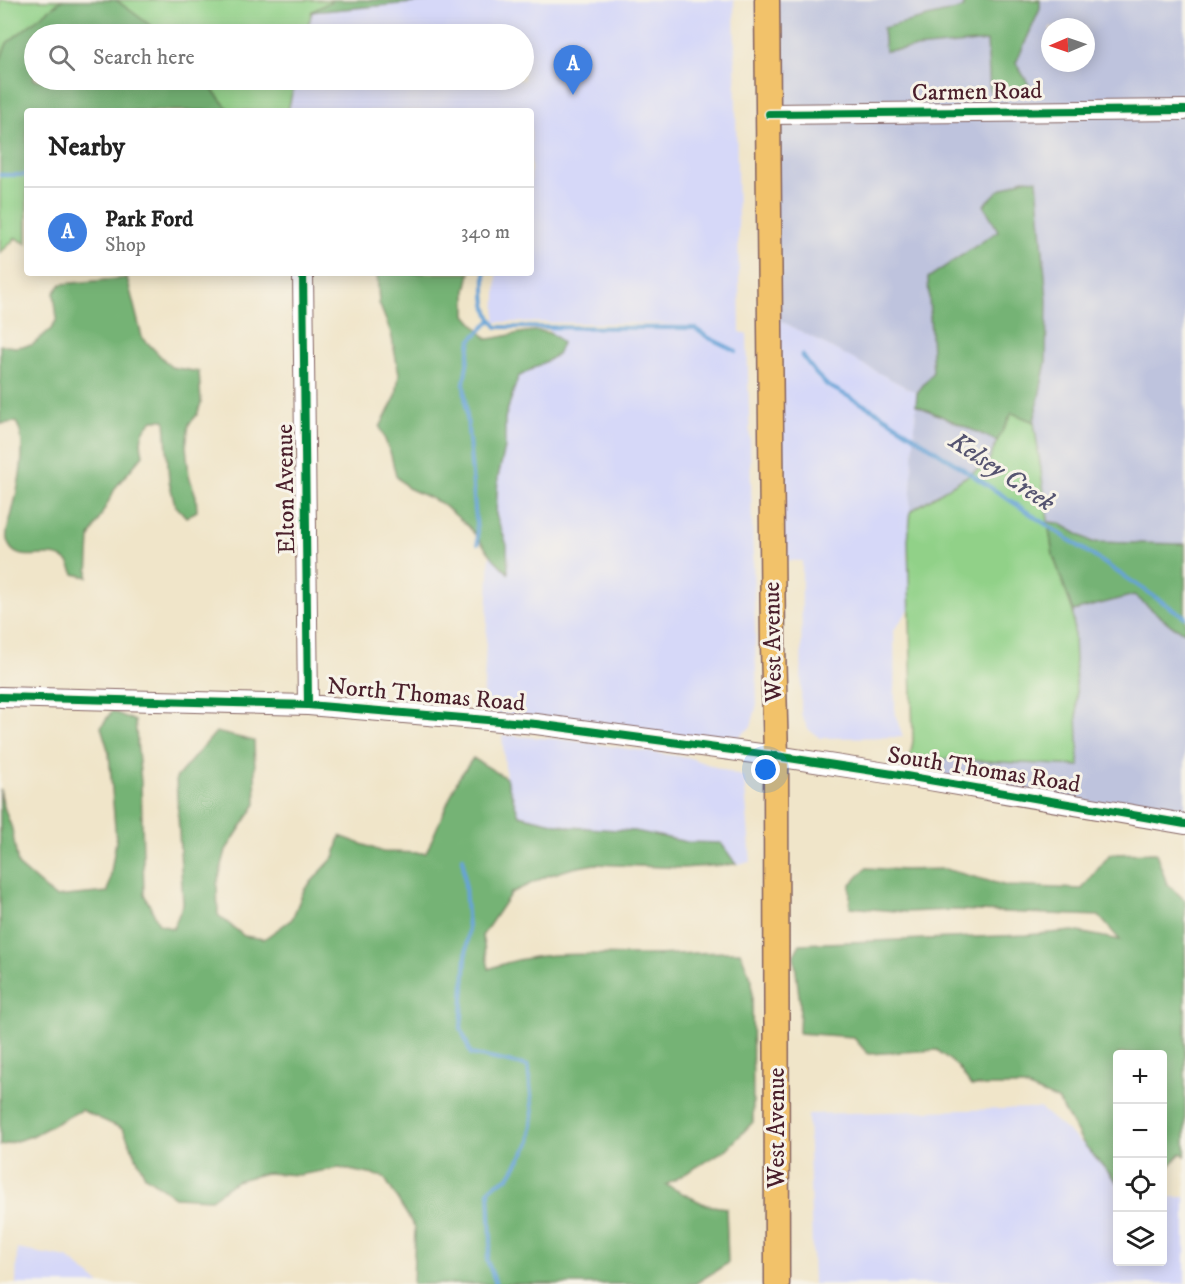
<!DOCTYPE html>
<meta charset="utf-8">
<style>
body{margin:0;font-family:"IM FELL DW Pica",serif;background:#f2f2f2;color:#222}
.controls{position:absolute;right:18px;bottom:18px;display:grid;overflow:hidden;border-radius:6px;box-shadow:0 3px 15px #0003}
.controls button{width:54px;height:54px;display:grid;place-items:center;padding:0;border:0;border-bottom:2px solid #e0e0e0;background:#fff;color:#222;font:30px sans-serif}
.compass{position:absolute;left:1041px;top:18px;width:54px;height:54px;border-radius:50%;background:#fff;box-shadow:0 3px 15px #0003;rotate:268deg}
.you{position:absolute;left:766px;top:770px;width:21px;height:21px;margin:-15px;border:4px solid #fff;border-radius:50%;background:#1a73e8;box-shadow:0 0 0 9px #1a73e833}
.badge{display:grid;place-items:center;width:39px;height:39px;border-radius:50%;background:#111827;color:#fff;font-size:20px;font-weight:700}
.pin{position:absolute;translate:-50% -50px;filter:drop-shadow(0 2px 3px #0008)}
.pin::after{content:'';position:absolute;top:32px;width:21px;height:18px;background:inherit;clip-path:polygon(0 0,100% 0,50% 100%)}
.list{margin:0;padding:0;list-style:none}
h2{display:flex;justify-content:space-between;align-items:center;height:78px;margin:0;padding:0 24px;font-size:26px}
h2 small{font-size:20px;font-weight:400;color:#767676}
.list li{display:grid;grid-template-columns:39px 1fr auto;gap:18px;align-items:center;box-sizing:border-box;height:90px;padding:0 24px;border-top:2px solid #e0e0e0}
.list b{display:block;font-size:22px;white-space:nowrap}
.list p{margin:0;font-size:20px;white-space:nowrap;color:#767676}
.list em{font-size:20px;font-style:normal;color:#767676}
.icon{flex:none;width:33px;height:33px;fill:none;stroke:currentColor;stroke-width:2;stroke-linecap:round;stroke-linejoin:round}
.map{position:relative;flex:none;width:1185px;height:1284px;overflow:hidden}
.search{position:absolute;background:#fff;box-shadow:0 3px 15px #0003;left:24px;top:24px;width:510px;height:66px;display:flex;align-items:center;gap:15px;box-sizing:border-box;padding:0 21px;border-radius:33px;color:#767676;font-size:22px}
.panel{position:absolute;background:#fff;box-shadow:0 3px 15px #0003;left:24px;top:108px;width:510px;height:168px;border-radius:6px}
.map>svg:first-child{display:block}
.built{fill:#d6d8f8}
.industrial{fill:#bec3dd;fill-rule:evenodd}
.green{fill:#91d188;stroke:#6e785a;stroke-width:1.5}
.forest{fill:#74b374;stroke:#5f6950;stroke-width:1.5}
.lines{fill:none;stroke-linecap:round;stroke-linejoin:round}
.stream{stroke:#66a3d7;stroke-width:4}
.minor-casing{stroke:#846462;stroke-width:22}
.major-casing{stroke:#846462;stroke-width:27}
.minor{stroke:#fff;stroke-width:20}
.major{stroke:#f2c26a;stroke-width:24}
.cycleway-casing{stroke:#f7f3e8;stroke-width:11}
.cycleway{stroke:#00873e;stroke-width:8}
.labels{text-anchor:middle;dominant-baseline:central;stroke-width:6;stroke-linejoin:round;paint-order:stroke}
.street-label{font-size:24px;fill:#4a1f2b;stroke:#f7f3e8}
.water-label{font-size:26px;font-style:italic;fill:#555470;stroke:#f7f3e8}
</style>
<div class="map">
<svg width="1185" height="1284" viewBox="0 0 1185 1284">
<rect width="100%" height="100%" fill="#f7f3e8"/>
<filter id="ink" filterUnits="userSpaceOnUse"><feTurbulence type="fractalNoise" baseFrequency=".0167" numOctaves="2"/><feDisplacementMap in="SourceGraphic" scale="12" xChannelSelector="R" yChannelSelector="G"/><feConvolveMatrix kernelMatrix="1 2 1 2 8 2 1 2 1" color-interpolation-filters="sRGB"/></filter>
<filter id="wash" filterUnits="userSpaceOnUse"><feTurbulence type="fractalNoise" baseFrequency=".008" numOctaves="4" result="noise"/><feDisplacementMap in="SourceGraphic" scale="24" xChannelSelector="R" yChannelSelector="G"/><feGaussianBlur stdDeviation="1.35" result="paint"/><feColorMatrix in="noise" values="0 0 0 0 0 0 0 0 0 0 0 0 0 0 0 0 0 1.4 0 .05"/><feComposite in="paint" operator="in"/></filter>
<g filter="url(#wash)">
<rect width="100%" height="100%" fill="#f0e5c9"/>
<path class="built" d="M444 0H734L740 332 747 334 757 704 751 727 737 738 708 741 485 712 483 707 490 553 508 572 507 545 496 515 498 477 505 448V418L518 377 557 355 562 343 547 328 682 324 495 322 497 273H531V111H288L295 80H524V34H306L311 12Z
M770 315 917 393 907 559 909 560V609L894 630 895 714 903 737 820 738 808 729 801 714 802 561 772 560Z
M502 735 569 740 690 758 744 777 751 862 736 864 721 844 687 842 635 831 570 827 519 815 506 778Z
M1040 1108 1117 1173 1118 1262H1162L1163 1197H1185V1284H813L808 1114Z
M17 1249 68 1258 100 1284H16Z"/>
<path class="industrial" d="M767 0H1185V824L906 776 913 741 908 540 917 393 770 315ZM1050 27H1086V63H1050Z"/>
<path class="green" d="M0 0H62L7 43 0 61Z
M116 0H333V1L312 12 306 34H162Z
M204 80H295L288 111H230Z
M0 175H27V244L16 238 0 253Z
M1012 412 1034 422 1053 555 1073 611 1079 766 910 757 913 741 908 540 911 511 988 463 999 436Z"/>
<path class="forest" d="M62 0H116L162 34H34V80H204L230 111H27V175H0V61L7 43Z
M333 0H444L311 12Z
M963 0H1040V9L1016 63 1029 85 1022 90 990 92 987 41 885 51 883 28 964 8Z
M1023 179 1037 180 1047 300 1046 362 1034 422 1012 413 997 441 916 405 917 393 933 372 928 278 998 231 984 205 998 191Z
M377 273H470L466 290V315L487 339C510 338 546 319 562 343L557 355 518 377 505 418V448L498 477 496 515 507 545 508 573 494 559 469 527 441 503 408 488 396 476 391 455 380 427 396 396 399 374 391 333 379 303Z
M127 278 142 337 171 367 199 372 201 403 197 415 189 424 186 446 189 476 196 496 197 511 186 517 175 505 169 481 165 420H153C141 431 139 439 143 455L116 487 90 537 88 577 74 574C72 571 70 564 68 562 51 544 15 570 7 540 5 533 10 521 12 513 18 489 29 443 16 422L0 424V345L15 347 32 345 51 329 57 319 54 293 61 284Z
M1048 522 1059 523 1092 542 1185 544V632L1172 626 1134 595 1073 611 1053 555Z
M112 711 135 721 141 782 144 894 159 924 173 929 183 904 176 778 216 732 254 741 256 804 226 850 217 884 218 915 244 936 264 939 292 919 304 890 335 856 340 836 383 852 426 853 458 779 473 758 506 778 519 815 570 827 635 831 687 842 721 843 736 864 683 868 595 864 573 868 547 876 511 893 482 936 489 969C538 949 591 955 643 955 676 955 707 951 740 952L752 980 753 1122 727 1149 666 1185 706 1205 726 1208 728 1263 695 1284H413L415 1228 384 1177 339 1168 299 1175 266 1173 236 1181 211 1199 175 1197 145 1176 123 1129 81 1110 32 1136 0 1146V789L3 804 12 829 18 865 55 897 108 892 116 840 109 753 101 727Z
M1156 853 1167 884 1185 900V1156L1181 1153 1163 1174 1162 1054H1118L1117 1182 1085 1146 1058 1100 1024 1086H971L958 1067 937 1050 868 1054 853 1037 799 1033 800 1003 794 955 800 944 1026 935 1073 931 1120 940 1099 916 953 910 906 912 850 907V885L866 868 905 870 945 869 1007 886 1082 889 1110 854Z"/>
<g class="lines">
<path class="stream" d="M0 175H27
M485 273C485 293 483 312 497 327L694 328 709 338 736 351
M802 355 816 374 827 385 879 413 1185 617
M478 544 464 383 471 340 491 320
M463 858 468 929 461 1028 471 1054 528 1066 533 1115 530 1143 509 1177 496 1184 489 1190 491 1242 487 1260 496 1284"/>
</g>
</g>
<g filter="url(#ink)">
<g class="lines">
<defs>
<path id="minor" d="M769 114 1185 110
M303 273 308 705
M0 697 308 705 536 724 776 756 906 776 1185 824"/>
<path id="major" d="M767 0 773 646 776 756 777 1284"/>
</defs>
<use href="#minor" class="minor-casing"/>
<use href="#major" class="major-casing"/>
<use href="#minor" class="minor"/>
<use href="#major" class="major"/>
<defs>
<path id="cycleway" d="M769 114 1185 110
M303 273 308 705
M0 697 308 705 536 724 776 756 906 776 1185 824"/>
</defs>
<use href="#cycleway" class="cycleway-casing"/>
<use href="#cycleway" class="cycleway"/>
</g>
</g>
<g class="labels">
<g class="street-label">
<text transform="translate(977 92) rotate(-1)">Carmen Road</text>
<text transform="translate(286 489) rotate(-91)">Elton Avenue</text>
<text transform="translate(773 642) rotate(-91)">West Avenue</text>
<text transform="translate(426 695) rotate(5)">North Thomas Road</text>
<text transform="translate(984 770) rotate(9)">South Thomas Road</text>
<text transform="translate(777 1128) rotate(-90)">West Avenue</text>
</g>
<g class="water-label">
<text transform="translate(1002 472) rotate(34)">Kelsey Creek</text>
</g>
</g>
</svg>
<div class="controls">
<button>+</button>
<button>−</button>
<button><svg class="icon" aria-label="locate" viewBox="0 0 24 24"><circle cx="12" cy="12" r="6"/><path d="M12 2v4M12 18v4M2 12h4M18 12h4"/></svg></button>
<button><svg class="icon" aria-label="layers" viewBox="0 0 24 24"><path d="M12 4l9 5-9 5-9-5zM3 14l9 5 9-5"/></svg></button>
</div>
<svg class="compass" viewBox="-18 -18 36 36"><path d="M0-13l5 13h-10z" fill="#e53935"/><path d="M0 13l5-13h-10z" fill="#767676"/></svg>
<div class="you"></div>
<div class="pin badge" style="left:573px;top:95px;background:#3f7fe0">A</div>
<div class="search"><svg class="icon" aria-label="search" viewBox="0 0 24 24"><circle cx="10" cy="10" r="6"/><path d="M15 15l6 6"/></svg>Search here</div>
<section class="panel">
<h2>Nearby<small></small></h2>
<ul class="list">
<li><span class="badge" style="background:#3f7fe0">A</span><div><b>Park Ford</b><p>Shop</p></div><em>340 m</em></li>
</ul>
</section>
</div>
